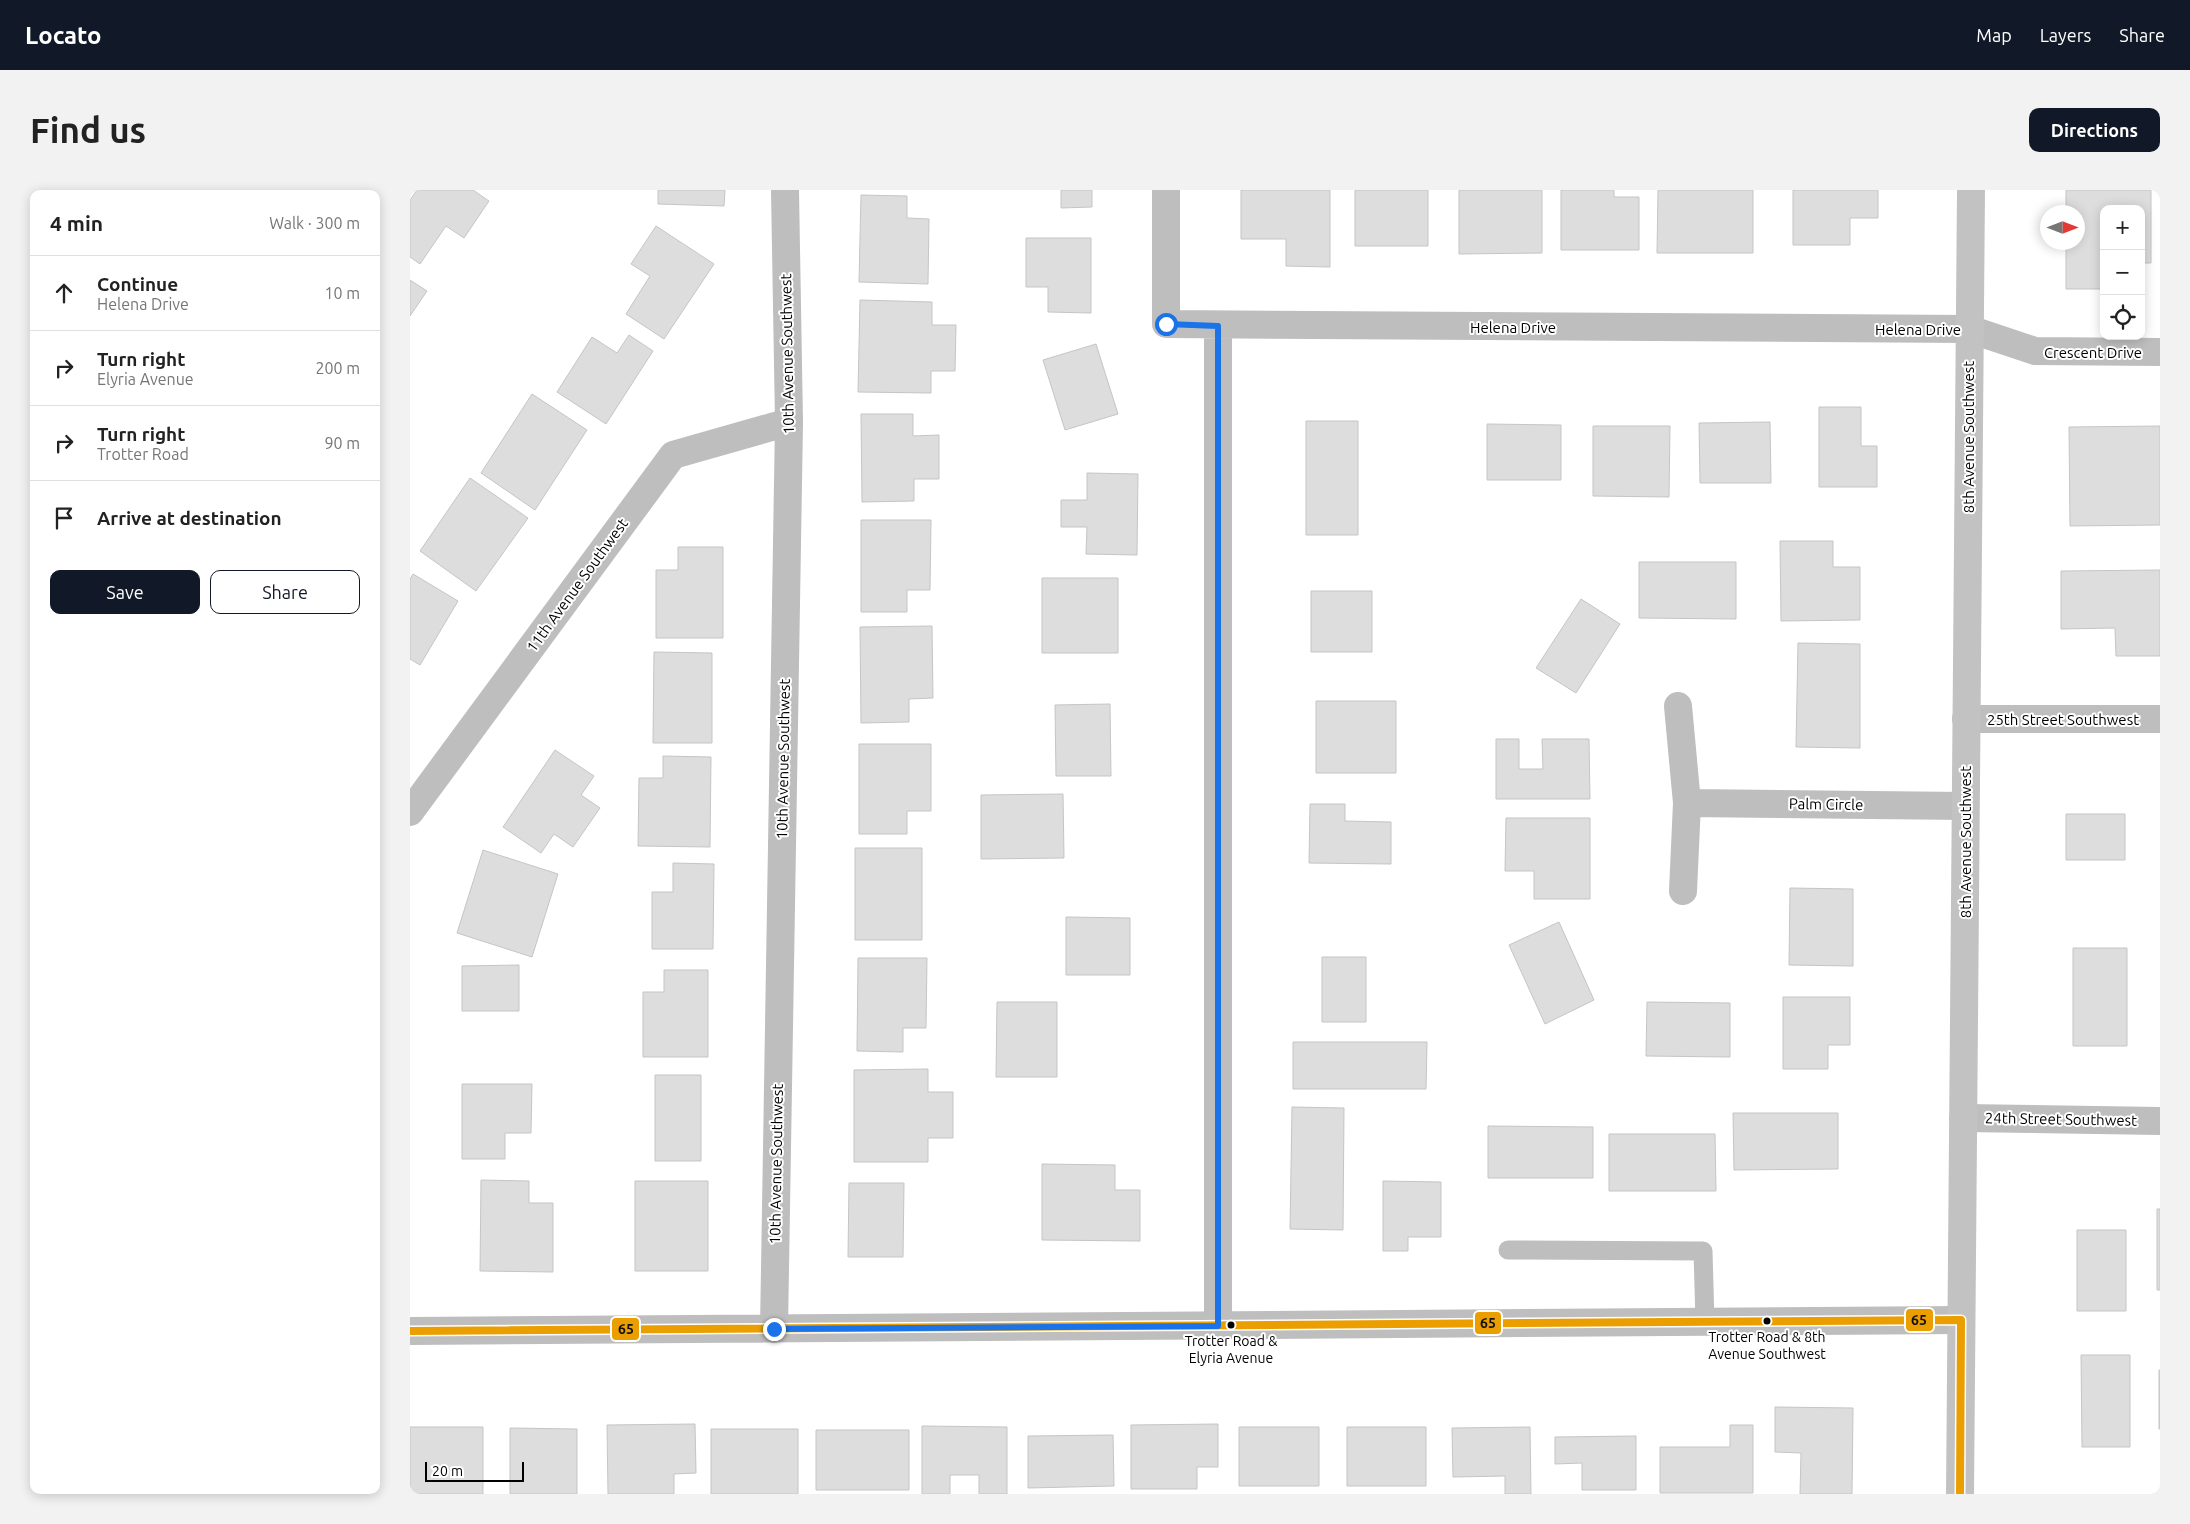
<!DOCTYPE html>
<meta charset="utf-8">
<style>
body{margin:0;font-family:Ubuntu,sans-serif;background:#f2f2f2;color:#222}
.controls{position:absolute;right:15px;top:15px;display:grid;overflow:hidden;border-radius:10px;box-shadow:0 2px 12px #0003}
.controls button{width:45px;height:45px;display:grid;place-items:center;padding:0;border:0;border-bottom:1px solid #e0e0e0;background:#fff;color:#222;font:25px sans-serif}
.compass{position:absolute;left:1630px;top:15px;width:45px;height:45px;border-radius:50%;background:#fff;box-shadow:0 2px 12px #0003;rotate:90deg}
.scale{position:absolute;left:15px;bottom:12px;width:99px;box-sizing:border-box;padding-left:5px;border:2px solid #000;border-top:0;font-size:14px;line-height:18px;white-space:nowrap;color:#000;-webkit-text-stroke:4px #fff;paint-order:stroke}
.stop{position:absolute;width:15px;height:15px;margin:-11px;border:4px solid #1a73e8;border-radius:50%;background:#fff}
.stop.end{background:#1a73e8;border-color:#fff;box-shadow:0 1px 5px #0008}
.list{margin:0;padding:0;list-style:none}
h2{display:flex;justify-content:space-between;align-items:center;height:65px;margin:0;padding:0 20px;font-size:21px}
h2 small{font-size:16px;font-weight:400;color:#767676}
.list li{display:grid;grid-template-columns:32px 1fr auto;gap:15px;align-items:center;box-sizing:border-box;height:75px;padding:0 20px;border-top:1px solid #e0e0e0}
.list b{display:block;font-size:19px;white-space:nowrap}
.list p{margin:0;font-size:16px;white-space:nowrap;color:#767676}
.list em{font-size:16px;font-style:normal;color:#767676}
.actions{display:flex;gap:10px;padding:15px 20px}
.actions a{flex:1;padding:11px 0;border:1px solid #111827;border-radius:10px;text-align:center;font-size:18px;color:#111827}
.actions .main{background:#111827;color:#fff}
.icon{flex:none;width:28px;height:28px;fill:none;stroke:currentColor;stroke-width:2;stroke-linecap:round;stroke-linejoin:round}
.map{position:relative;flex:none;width:1750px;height:1304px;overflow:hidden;border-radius:10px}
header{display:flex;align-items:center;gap:30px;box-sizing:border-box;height:70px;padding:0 25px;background:#111827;color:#fff}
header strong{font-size:24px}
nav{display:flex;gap:28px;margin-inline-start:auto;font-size:18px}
.intro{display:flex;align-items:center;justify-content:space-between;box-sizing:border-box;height:120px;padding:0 30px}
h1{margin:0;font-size:35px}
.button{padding:12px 22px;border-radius:10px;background:#111827;color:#fff;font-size:18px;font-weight:700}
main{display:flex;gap:30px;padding:0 30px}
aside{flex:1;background:#fff;border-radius:10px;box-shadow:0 2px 12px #0003}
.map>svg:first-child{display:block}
.building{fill:#ddd;stroke:#c5c5c5}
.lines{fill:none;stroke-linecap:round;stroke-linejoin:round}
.lane{stroke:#bebebe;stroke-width:19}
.street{stroke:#bebebe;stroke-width:28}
.secondary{stroke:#c2c2c2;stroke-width:28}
.bus-1-casing{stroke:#fff;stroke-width:11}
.bus-1{stroke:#eb9e00;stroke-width:8}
.route{stroke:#1a73e8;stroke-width:6}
.bus-dot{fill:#000;stroke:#fff;stroke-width:2}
.labels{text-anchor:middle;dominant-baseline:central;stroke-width:4;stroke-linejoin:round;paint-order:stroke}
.bus-label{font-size:14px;fill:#000;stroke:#fff}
.street-label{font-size:15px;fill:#000;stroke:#fff}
.line-badge{stroke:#fff;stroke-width:2}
.pale-badge-label{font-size:14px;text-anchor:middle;font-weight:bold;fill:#111}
</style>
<header>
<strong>Locato</strong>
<nav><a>Map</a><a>Layers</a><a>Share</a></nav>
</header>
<div class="intro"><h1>Find us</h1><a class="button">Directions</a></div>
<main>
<aside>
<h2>4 min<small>Walk · 300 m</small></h2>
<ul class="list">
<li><svg class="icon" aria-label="ahead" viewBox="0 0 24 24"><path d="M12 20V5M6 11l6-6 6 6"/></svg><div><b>Continue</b><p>Helena Drive</p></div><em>10 m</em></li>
<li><svg class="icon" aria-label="right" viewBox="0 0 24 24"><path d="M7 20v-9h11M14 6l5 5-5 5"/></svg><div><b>Turn right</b><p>Elyria Avenue</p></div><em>200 m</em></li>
<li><svg class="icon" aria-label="right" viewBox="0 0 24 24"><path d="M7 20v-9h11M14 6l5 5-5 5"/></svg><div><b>Turn right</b><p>Trotter Road</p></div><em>90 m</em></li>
<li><svg class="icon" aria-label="arrive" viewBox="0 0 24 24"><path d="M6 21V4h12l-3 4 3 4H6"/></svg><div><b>Arrive at destination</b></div></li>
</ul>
<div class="actions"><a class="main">Save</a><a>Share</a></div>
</aside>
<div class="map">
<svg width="1750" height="1304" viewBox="0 0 1750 1304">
<rect width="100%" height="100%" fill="#fff"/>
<path class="building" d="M7 0H63L79 11 54 48 36 36 10 74 0 67V10Z
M248 0H315L314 16 248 14Z
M651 0H682V17L651 18Z
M831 0H920V77L876 76V49H831Z
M945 0H1018V56H945Z
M1049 0H1132V63L1049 64Z
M1151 0H1204V7H1229V60H1151Z
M1248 0H1343V63H1247Z
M1383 0H1468V28H1440V55H1383Z
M1656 0H1741V73H1731V19H1694V99H1656V52H1668V22H1656Z
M451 5 497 6V28L519 29 518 94 449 92Z
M246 36 304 74 254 149 216 124 240 86 221 74Z
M616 48H681V123L638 122V97H616Z
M0 90 17 101 0 126Z
M450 110 522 112V135H546L545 181H521V203L448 202Z
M219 145 243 161 196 234 147 202 182 147 207 163Z
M686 154 708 224 655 240 633 170Z
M122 204 177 240 125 320 71 283Z
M1409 217H1451V256H1467V297H1409Z
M451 224H503V246L529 245V289H504V311L452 312Z
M896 231H948V345H896Z
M1360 232 1361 293H1290L1289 233Z
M1077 234 1151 235V290H1077Z
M1183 236H1260L1259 307 1183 306Z
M1750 236V335L1660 336 1659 237Z
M677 283 728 284 727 365 676 364 677 337H651V310H677Z
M60 288 118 328 66 401 10 361Z
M451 330H521L520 400H497V422H451Z
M1370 351H1423V377H1450V430L1371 431Z
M268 357H313V448H246V380H268Z
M1229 372H1326V429L1229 428Z
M1750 380V466H1706L1705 438 1651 439V381Z
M3 384 48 411 10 475 0 469V389Z
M632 388H708V463H632Z
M901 401H962V462H901Z
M1171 409 1210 434 1166 503 1126 478Z
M522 436 523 508 499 509V532L451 533 450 437Z
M1388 453 1450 454V558L1386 557Z
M244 462 302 463V553H243Z
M906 511H986V583H906Z
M700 514 701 586H646L645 515Z
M1086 549H1109V579H1133L1132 549H1179L1180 609H1086Z
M449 554H521V621H497V644H449Z
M145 560 184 586 171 605 190 618 163 657 144 644 131 663 93 637Z
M253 566 301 567 300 657 228 656 229 588H253Z
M653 604 654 668 571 669V605Z
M900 614H935V631L981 632V674L899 673Z
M1656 624H1715V670H1656Z
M1096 628H1180V709H1124V681H1095Z
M445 658H512V750H445Z
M73 660 148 684 122 767 47 743Z
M263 673 304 674 303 759H242V702H263Z
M1380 698 1443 699V776L1379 775Z
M656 727 720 728V785H656Z
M1149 732 1184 810 1135 834 1099 755Z
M1663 758H1717V856H1663Z
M912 767H956V832H912Z
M448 768H517L516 838H493V862L447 861Z
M109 775V821H52V776Z
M254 780H298V867H233V802H254Z
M1373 807H1440V855H1418V879H1373Z
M587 812H647V887H586Z
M1237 812 1320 813V867L1236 866Z
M883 852H1017L1016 899H883Z
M518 879V902H543V948H518V972H444V880Z
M245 885H291V971H245Z
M52 894H122L121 943H95V969H52Z
M882 917 934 918 933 1040 880 1039Z
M1323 923H1428V979L1324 980Z
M1078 936 1183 937V988H1078Z
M1199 944H1305L1306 1001H1199Z
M632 974 705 975V1000H730V1051L632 1050Z
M71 990 119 991V1013H143V1082L70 1081Z
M225 991H298V1081H225Z
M973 991 1031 992V1047H998V1061H973Z
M439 993H494L493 1067H438Z
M1747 1019H1750V1100H1747Z
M1667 1040H1716V1121H1667Z
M1671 1165H1720V1257H1672Z
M1749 1180H1750V1239H1749Z
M1365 1217 1443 1218 1442 1304H1390L1391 1263 1365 1262Z
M285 1234 286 1283 264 1284V1304H198L197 1235Z
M808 1234V1277H787V1299H721V1235Z
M1320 1235H1343V1303H1250V1257H1320Z
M512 1236 597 1237V1304H569V1285H540V1304H512Z
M0 1237H73V1304H0Z
M829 1237H909V1296H829Z
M937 1237H1016V1296H937Z
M1120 1237 1121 1304H1095V1286L1043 1287 1042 1238Z
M100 1238 167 1239V1304H100Z
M301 1239H388V1304H301Z
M406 1240H499V1300H406Z
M703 1245 704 1296 618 1298V1246Z
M1226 1246V1300H1172V1273L1145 1274V1247Z"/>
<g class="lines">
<path class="lane" d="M1098 1060 1293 1061 1295 1132"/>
<path class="street" d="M756 0V134L1559 139 1625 161 1750 162
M808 136V1136
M1268 516 1277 613 1273 701
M1556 529H1750
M1277 613 1555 616
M0 622 263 265 379 232
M1553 928 1750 931
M364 1139 379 232 375 0
M0 1141 1551 1130"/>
<path class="secondary" d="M1550 1304 1561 0"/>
<defs>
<path id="bus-1" d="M0 1141 1551 1130 1550 1304"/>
</defs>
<use href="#bus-1" class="bus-1-casing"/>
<use href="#bus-1" class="bus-1"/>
</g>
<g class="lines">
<path class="route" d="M364 1139 808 1136V136L756 134"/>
</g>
<g class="bus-dot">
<circle cx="1357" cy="1131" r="4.5"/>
<circle cx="821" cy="1135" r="4.5"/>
</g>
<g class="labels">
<g class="bus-label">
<text x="1357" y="1147">Trotter Road &amp; 8th<tspan x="1357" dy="17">Avenue Southwest</tspan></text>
<text x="821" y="1151">Trotter Road &amp;<tspan x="821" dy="17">Elyria Avenue</tspan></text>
</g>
<g class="street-label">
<text x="1103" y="137">Helena Drive</text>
<text x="1508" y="139">Helena Drive</text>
<text x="1683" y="162">Crescent Drive</text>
<text transform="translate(377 164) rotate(-91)">10th Avenue Southwest</text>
<text transform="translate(1558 247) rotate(-90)">8th Avenue Southwest</text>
<text transform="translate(167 395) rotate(-54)">11th Avenue Southwest</text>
<text x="1653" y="529">25th Street Southwest</text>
<text transform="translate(373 569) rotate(-89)">10th Avenue Southwest</text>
<text transform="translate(1416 614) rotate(1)">Palm Circle</text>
<text transform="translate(1555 652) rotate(-90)">8th Avenue Southwest</text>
<text transform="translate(1651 929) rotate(1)">24th Street Southwest</text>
<text transform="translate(366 974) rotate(-89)">10th Avenue Southwest</text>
</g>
</g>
<g class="line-badge">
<rect x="1495" y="1118" width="29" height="24" rx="5" fill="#eb9e00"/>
<rect x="1064" y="1121" width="28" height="24" rx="5" fill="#eb9e00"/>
<rect x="201" y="1127" width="29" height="24" rx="5" fill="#eb9e00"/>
</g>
<g class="pale-badge-label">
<text x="1509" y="1135">65</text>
<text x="1078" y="1138">65</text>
<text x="216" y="1144">65</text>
</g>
</svg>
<div class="controls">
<button>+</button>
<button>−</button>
<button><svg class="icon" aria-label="locate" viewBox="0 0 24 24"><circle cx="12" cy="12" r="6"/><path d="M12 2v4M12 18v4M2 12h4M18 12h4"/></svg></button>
</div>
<svg class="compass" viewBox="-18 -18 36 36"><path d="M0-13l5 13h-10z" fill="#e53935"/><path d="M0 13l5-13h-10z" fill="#767676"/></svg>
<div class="scale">20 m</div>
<div class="stop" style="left:756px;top:134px"></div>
<div class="stop end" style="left:364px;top:1139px"></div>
</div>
</main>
